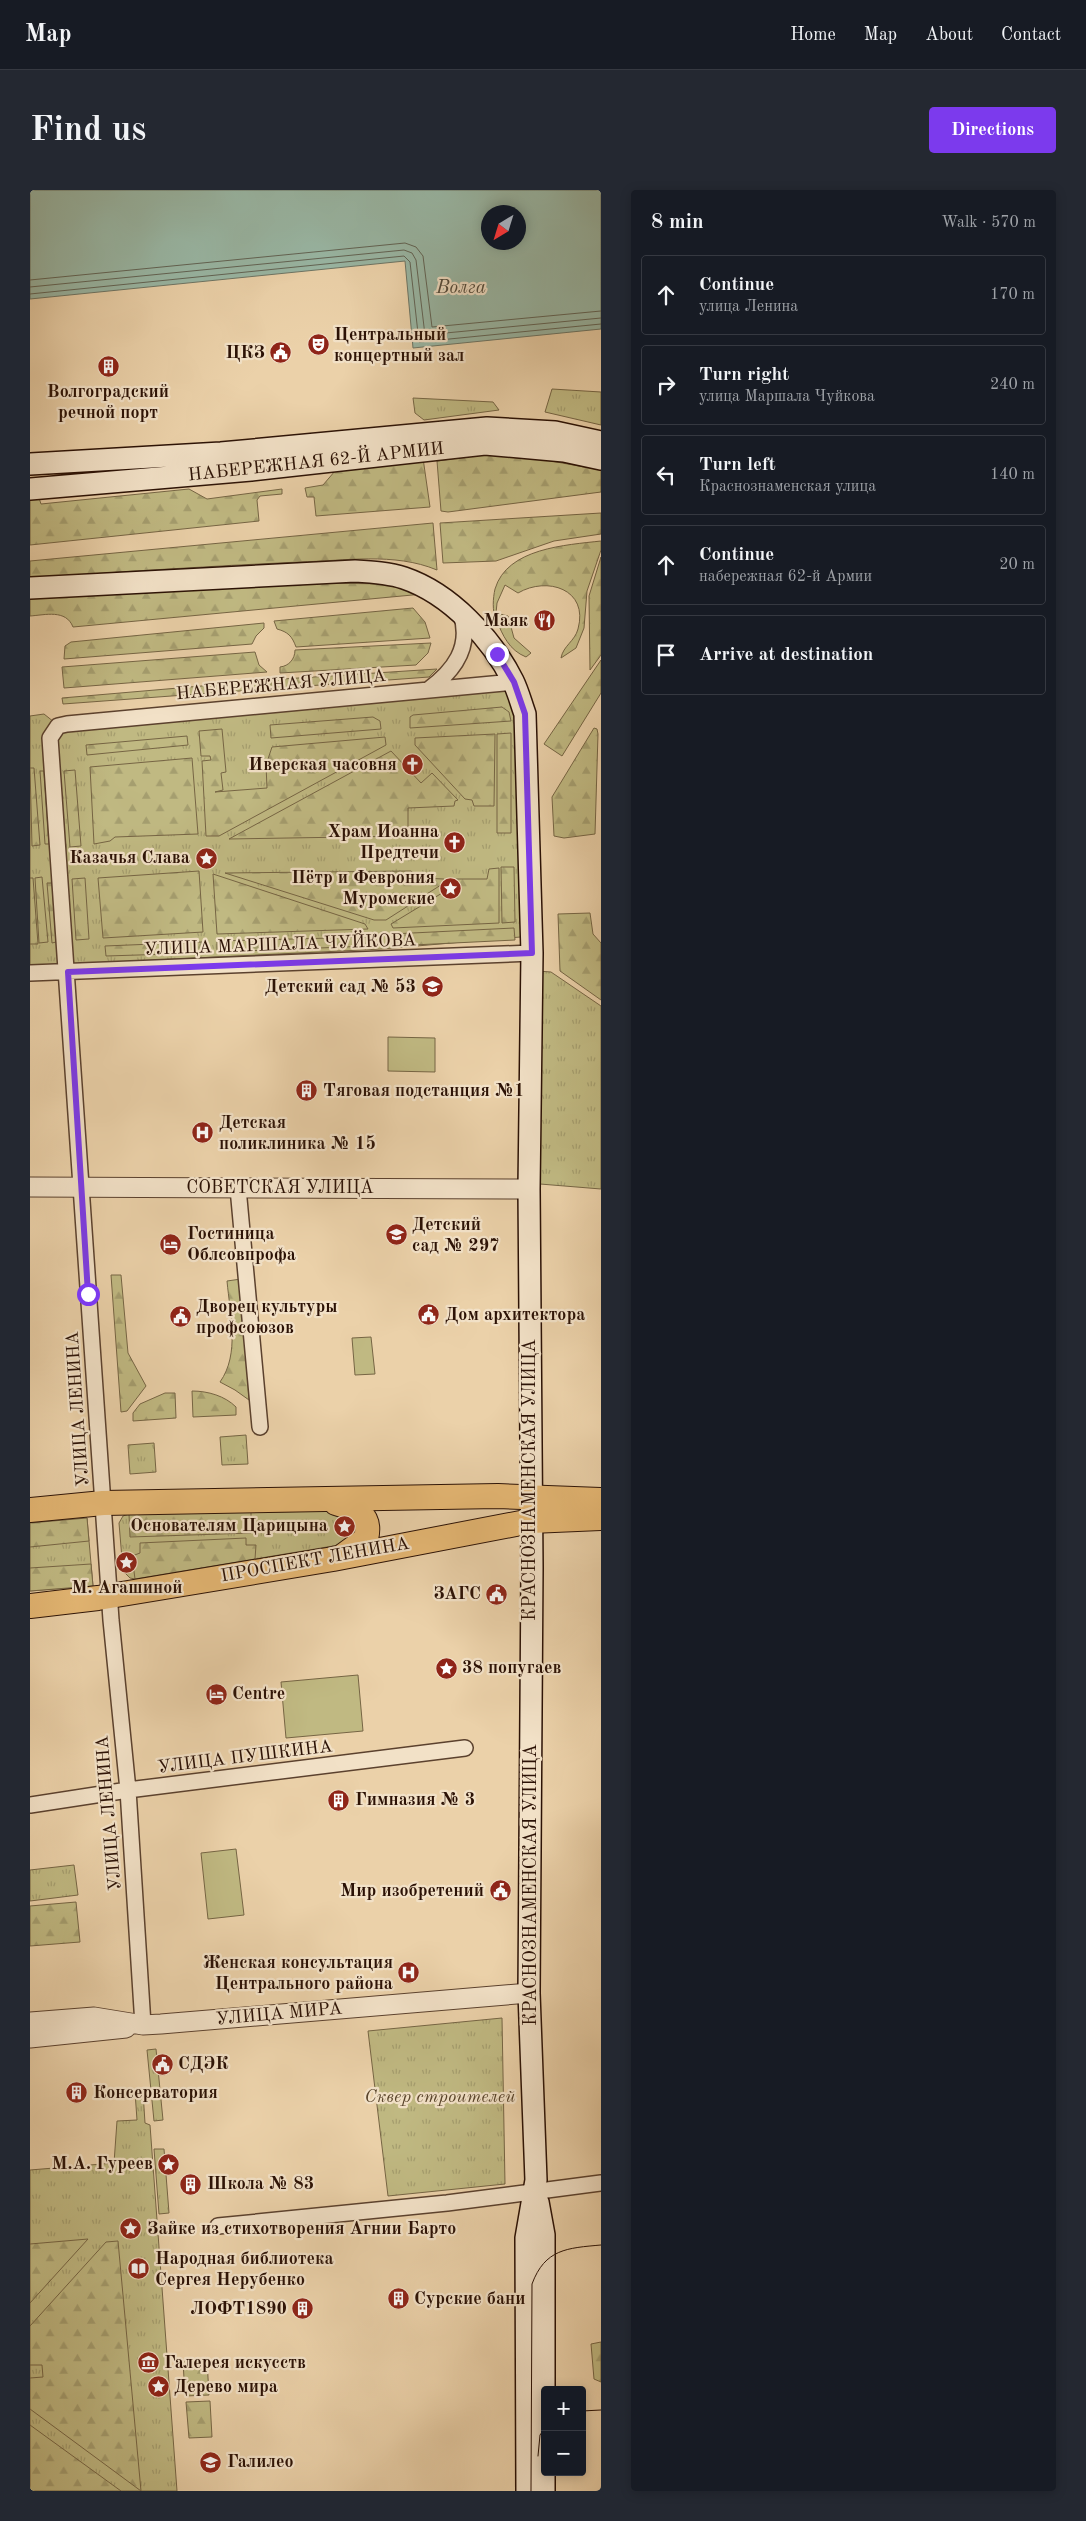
<!DOCTYPE html>
<meta charset="utf-8">
<style>
body{margin:0;font-family:"Old Standard TT",serif;background:#242831;color:#f1f3f6}
.controls{position:absolute;right:15px;bottom:15px;display:grid;overflow:hidden;border-radius:5px;box-shadow:0 2px 12px #0003}
.controls button{width:45px;height:45px;display:grid;place-items:center;padding:0;border:0;border-bottom:1px solid #363941;background:#171b24;color:#f1f3f6;font:25px sans-serif}
.compass{position:absolute;left:451px;top:15px;width:45px;height:45px;border-radius:50%;background:#171b24;box-shadow:0 2px 12px #0003;rotate:218deg}
.stop{position:absolute;width:15px;height:15px;margin:-11px;border:4px solid #7c3aed;border-radius:50%;background:#fff}
.stop.end{background:#7c3aed;border-color:#fff;box-shadow:0 1px 5px #0008}
.list{margin:0;padding:0;list-style:none}
h2{display:flex;justify-content:space-between;align-items:center;height:65px;margin:0;padding:0 20px;font-size:21px}
h2 small{font-size:16px;font-weight:400;color:#9ea1a6}
.list li{display:grid;grid-template-columns:32px 1fr auto;gap:15px;align-items:center;box-sizing:border-box;height:80px;margin:0 10px 10px;padding:0 10px;border:1px solid #363941;border-radius:5px}
.list b{display:block;font-size:19px;white-space:nowrap}
.list p{margin:0;font-size:16px;white-space:nowrap;color:#9ea1a6}
.list em{font-size:16px;font-style:normal;color:#9ea1a6}
.icon{flex:none;width:28px;height:28px;fill:none;stroke:currentColor;stroke-width:2;stroke-linecap:round;stroke-linejoin:round}
.map{position:relative;flex:none;width:571px;height:2301px;overflow:hidden;border-radius:5px}
header{display:flex;align-items:center;gap:30px;box-sizing:border-box;height:70px;padding:0 25px;background:#171b24;border-bottom:1px solid #363941}
header strong{font-size:24px}
nav{display:flex;gap:28px;margin-inline-start:auto;font-size:18px}
.intro{display:flex;align-items:center;justify-content:space-between;box-sizing:border-box;height:120px;padding:0 30px}
h1{margin:0;font-size:35px}
.button{padding:12px 22px;border-radius:5px;background:#7c3aed;color:#fff;font-size:18px;font-weight:700}
main{display:flex;gap:30px;padding:0 30px}
aside{flex:1;background:#171b24;border-radius:5px;box-shadow:0 2px 12px #0003}
.map>svg:first-child{display:block}
.grass{fill:url(#grass-tufts);stroke:#766544}
.forest{fill:url(#forest-firs);stroke:#766544}
.pitch{fill:#c0b982;stroke:#766544}
.water{fill:#99b7a5;stroke:#6d7565;fill-rule:evenodd}
.lines{fill:none;stroke-linecap:round;stroke-linejoin:round}
.shore{stroke:#626455;stroke-width:1}
.minor-casing{stroke:#5b412e;stroke-width:18}
.tertiary-casing{stroke:#5b412e;stroke-width:21}
.secondary-casing{stroke:#2b1105;stroke-width:24}
.primary-casing{stroke:#2b1105;stroke-width:26}
.minor{stroke:#f2e1c7;stroke-width:15}
.tertiary{stroke:#f2e1c7;stroke-width:19}
.secondary{stroke:#f2e1c7;stroke-width:21}
.primary{stroke:#e6b874;stroke-width:24}
.tram{stroke:#2b1105;stroke-width:1}
.route{stroke:#7c3aed;stroke-width:6}
.labels{text-anchor:middle;dominant-baseline:central;stroke-width:4.5;stroke-linejoin:round;paint-order:stroke}
.poi-label{font-size:18px;font-weight:bold;fill:#2b1105;stroke:#f2e1c7;text-anchor:start}
.street-label{font-size:18px;fill:#2b1105;stroke:#f2e1c7}
.park-label{font-size:18px;font-style:italic;fill:#58432a;stroke:#f2e1c7}
.water-label{font-size:19px;font-style:italic;fill:#524b3d;stroke:#f2e1c7}
</style>
<header>
<strong>Map</strong>
<nav><a>Home</a><a>Map</a><a>About</a><a>Contact</a></nav>
</header>
<div class="intro"><h1>Find us</h1><a class="button">Directions</a></div>
<main>
<div class="map">
<svg width="571" height="2301" viewBox="0 0 571 2301">
<defs>
<pattern id="grass-tufts" width="24" height="20" patternUnits="userSpaceOnUse" patternTransform="scale(1.25)"><rect width="24" height="20" fill="#c0b982"/><path d="M3 7l-1-3M5 7V3M7 7l1-3M15 17l-1-3M17 17v-4M19 17l1-3" fill="none" stroke="#a59e6f"/></pattern>
<pattern id="forest-firs" width="22" height="20" patternUnits="userSpaceOnUse" patternTransform="scale(1.25)"><rect width="22" height="20" fill="#c0b982"/><path d="M5 1l3.5 6h-7zM16 11l3.5 6h-7z" fill="#a59e6f"/></pattern>
</defs>
<rect width="100%" height="100%" fill="#ebd1a9"/>
<filter id="stains"><feTurbulence type="fractalNoise" baseFrequency=".004" numOctaves="4"/><feColorMatrix values="0 0 0 0 .2 0 0 0 0 .09 0 0 0 0 .02 0 0 0 .5 -.17"/></filter>
<radialGradient id="worn" r=".72"><stop offset=".6" stop-color="#630" stop-opacity="0"/><stop offset="1" stop-color="#630" stop-opacity=".3"/></radialGradient>
<path class="grass" d="M522 199 571 202V235L515 222Z
M383 208 463 212 469 220 394 230 385 223Z
M484 492 502 746 352 759 0 776V526L14 524 29 536Z
M507 781 521 782 571 816V999L510 994Z
M216 1245 218 1274 192 1275 190 1247Z
M124 1253 126 1282 100 1284 98 1255Z
M306 1321 316 1323 330 1342 309 1355 105 1389 100 1388 93 1381 89 1333 93 1326 99 1324Z
M57 1328 63 1396 0 1401V1333Z
M44 1675 48 1705 0 1711V1680Z
M472 1828 475 1994 358 2006 338 1841Z
M126 1859 133 1930 124 1931 117 1860Z
M105 1902H113L115 1933 120 1935 147 2301H0V1980L84 1973 87 1931 107 1930Z
M124 1959H134L139 2023 129 2024Z"/>
<path class="forest" d="M471 262 571 280V302L418 322 411 321 407 271Z
M393 268 400 317 286 326 284 307H277L275 298 293 295 311 274Z
M159 299 177 309 252 299V304L230 306 227 310 229 331 0 355V310L9 308 11 314Z
M571 323V344L524 351 466 371 413 373 410 333Z
M403 333 407 380C364 362 314 371 269 372 179 376 89 382 0 388V371Z
M571 351V360L557 401 554 438 546 458 531 468C533 456 545 451 548 439 559 399 517 386 488 403L475 395 467 413 466 423 478 426 484 448 501 463 496 467C479 460 473 446 466 429 462 421 463 408 465 399 477 358 536 355 571 351Z
M571 367V465L560 480 559 406Z
M285 393 360 394 393 404 43 437C36 419 15 425 0 426V409Z
M383 418 395 432 400 448 266 457C262 446 258 442 247 439L244 431Z
M234 433V438L226 446 222 454 34 469 35 456 41 452Z
M401 453 398 463 386 475 250 483V477C259 476 265 469 265 460Z
M225 462 229 475 237 482 34 498 32 477Z
M571 470V503L532 566 514 554Z
M407 479 399 487 33 514 32 508 253 489Z
M472 517 479 522 481 531 380 538V527L383 525Z
M343 527 350 531 351 539 241 548 240 535Z
M564 538 567 539 568 544 565 644 534 648 524 646 522 607Z
M192 539 196 582 191 583 193 600 185 602 237 598 236 575 242 557 355 547 356 555 189 646H176L172 571 181 570 180 566H171L169 541Z
M481 543V643H467V544Z
M465 544 464 616H444L442 610 435 609 385 555V548Z
M157 546 158 555 57 565 56 555Z
M361 561 391 593 402 583 428 610 425 611 424 616 378 618V646L199 649Z
M162 568 168 644 85 647 80 651 64 654 60 577Z
M0 578H4L10 655 2 656Z
M45 580 51 656 40 657 34 581Z
M10 581H14L19 654H15Z
M471 677H484L485 732 472 733Z
M469 678V733L363 738 361 734 427 694 426 689H457L459 679Z
M169 681 173 742 73 748 68 688Z
M381 681 389 688 414 689V693L356 730H344L195 683Z
M183 684 335 734 338 739 187 744Z
M12 687 18 752 9 753 5 688Z
M0 688H3L8 754H0Z
M55 688 59 749 46 750 42 689Z
M17 693H22L26 752 22 753Z
M560 723 563 744 571 753V810L530 781 528 724Z
M484 738 485 750 363 756 362 744Z
M340 747V756L187 762V751Z
M172 752V763L76 766 75 756Z
M81 1085H91L98 1163 116 1196 97 1221 91 1222Z
M211 1089 219 1210 205 1200 190 1192C210 1164 200 1124 197 1091Z
M162 1201C178 1201 195 1206 206 1217V1225L163 1227Z
M135 1203H145L146 1228 103 1231V1223L110 1214Z
M221 1322V1343L100 1347 99 1324Z
M57 1328 59 1351 0 1357V1333Z
M216 1348V1355H226L225 1369 105 1389 102 1366 110 1363V1353Z
M61 1374 63 1396 0 1401V1378Z
M46 1712 50 1752 0 1756V1716Z
M58 2049 0 2113V2054Z
M88 2051 111 2301 0 2219V2188L13 2187 12 2175H0V2136L76 2052Z
M571 2152V2192L564 2189 561 2154Z
M177 2170 179 2205 155 2206 153 2171Z
M180 2211 182 2247 159 2248 156 2212Z
M0 2235 91 2301H0Z"/>
<path class="pitch" d="M358 847 405 848V882L358 881Z
M341 1147 345 1184 325 1185 322 1148Z
M328 1485 333 1541 256 1548 251 1492Z
M206 1659 214 1725 178 1729 171 1663Z"/>
<path class="water" d="M0 0H571V139L383 158 375 71 0 109ZM458 22H488V52H458Z"/>
<g class="lines">
<path class="shore" d="M0 90 375 53 386 57 393 66 402 137 571 121
M0 97 374 60 382 63 386 70 395 145 571 128
M0 104 374 66 380 72 389 152 571 134"/>
<defs>
<path id="minor" d="M398 500C424 481 442 457 431 424
M0 783 502 763
M208 998 230 1237
M0 1615 98 1600 435 1558
M113 1835 98 1600 81 1430 20 548 28 536 37 534 484 492
M188 2036 417 2013 571 1993"/>
<path id="tertiary" d="M0 997 499 999
M0 1832 64 1827 113 1835 131 1834 499 1803
M0 1848 96 1838"/>
<path id="secondary" d="M0 274 191 263 457 238 525 242 571 252
M0 299 221 280 455 254 534 261 571 269
M0 398 325 381C342 382 359 383 374 388 421 404 462 449 483 491 488 501 491 513 495 524L502 763 499 999 502 1378 499 1803 506 1990 496 2048 497 2301
M508 2012 514 2045V2301"/>
<path id="primary" d="M306 1313C326 1319 342 1324 336 1349L314 1365
M0 1320 73 1313 468 1306 571 1310
M0 1416 68 1408 303 1369 501 1331 571 1328"/>
</defs>
<use href="#minor" class="minor-casing"/>
<use href="#tertiary" class="tertiary-casing"/>
<use href="#secondary" class="secondary-casing"/>
<use href="#primary" class="primary-casing"/>
<use href="#minor" class="minor"/>
<use href="#tertiary" class="tertiary"/>
<use href="#secondary" class="secondary"/>
<use href="#primary" class="primary"/>
<path class="tram" d="M552 2221 571 2220
M508 2266 510 2245 515 2238
M501 2301 502 2094C515 2059 537 2058 571 2055"/>
</g>
<g class="lines">
<path class="route" d="M58 1104 38 782 502 763 495 524 484 492 467 464"/>
</g>
<defs>
<symbol id="theatre-disc" viewBox="-11 -11 22 22"><circle r="9.5" fill="#8f2418" stroke="#f2e1c7"/><path d="M-5-5.5Q0-4 5-5.5V0Q5 5 0 6Q-5 5-5 0ZM-3.3-2.5H-1v1.5H-3.3ZM1-2.5H3.3v1.5H1ZM-2.8 1Q0 5.5 2.8 1Z" fill="#fff"/></symbol>
<symbol id="civic-disc" viewBox="-11 -11 22 22"><circle r="9.5" fill="#8f2418" stroke="#f2e1c7"/><path d="M-.6-6.5H3V-4.5H.6V-3L4-1V1h2V6H-6V1h2V-1L-.6-3ZM-1.2 2.5V6h2.4V2.5Z" fill="#fff"/></symbol>
<symbol id="building-disc" viewBox="-11 -11 22 22"><circle r="9.5" fill="#8f2418" stroke="#f2e1c7"/><path d="M-4-6H4V6H1V3H-1V6H-4ZM-2.5-4.3h1.7v1.8h-1.7ZM.8-4.3h1.7v1.8H.8ZM-2.5-1h1.7V.8h-1.7ZM.8-1h1.7V.8H.8Z" fill="#fff"/></symbol>
<symbol id="restaurant-disc" viewBox="-11 -11 22 22"><circle r="9.5" fill="#8f2418" stroke="#f2e1c7"/><path d="M-5-6h1v4h1v-4h1v4h1v-4h1v5L-1.5 .5V6h-2V.5L-5-1ZM5-6V6H3V1.5H1.5Q1.5-4 5-6Z" fill="#fff"/></symbol>
<symbol id="church-disc" viewBox="-11 -11 22 22"><circle r="9.5" fill="#8f2418" stroke="#f2e1c7"/><path d="M-1.2-6h2.4v3.5h3.3v2.4h-3.3V6h-2.4V-.1h-3.3v-2.4h3.3Z" fill="#fff"/></symbol>
<symbol id="sight-disc" viewBox="-11 -11 22 22"><circle r="9.5" fill="#8f2418" stroke="#f2e1c7"/><path d="M0-6L1.8-2.2L6-1.7L2.9 1.2L3.7 5.4L0 3.3L-3.7 5.4L-2.9 1.2L-6-1.7L-1.8-2.2Z" fill="#fff"/></symbol>
<symbol id="school-disc" viewBox="-11 -11 22 22"><circle r="9.5" fill="#8f2418" stroke="#f2e1c7"/><path d="M0-5L7-2L0 1L-7-2ZM-4 1L0 2.5L4 1V4Q0 6-4 4Z" fill="#fff"/></symbol>
<symbol id="hospital-disc" viewBox="-11 -11 22 22"><circle r="9.5" fill="#8f2418" stroke="#f2e1c7"/><path d="M-5-5h3v3.5h4V-5h3V5h-3V1.5h-4V5h-3Z" fill="#fff"/></symbol>
<symbol id="hotel-disc" viewBox="-11 -11 22 22"><circle r="9.5" fill="#8f2418" stroke="#f2e1c7"/><path d="M-6-4.5h1.5V1H6V5H4.5V3h-9V5H-6ZM-4 0a1.8 1.8 0 1 1 3.6 0ZM.5 0V-2.5h3Q6-2.5 6 0Z" fill="#fff"/></symbol>
<symbol id="library-disc" viewBox="-11 -11 22 22"><circle r="9.5" fill="#8f2418" stroke="#f2e1c7"/><path d="M-6-4Q-3-5.5-.7-3.5V5Q-3 3-6 4ZM6-4Q3-5.5 .7-3.5V5Q3 3 6 4Z" fill="#fff"/></symbol>
<symbol id="museum-disc" viewBox="-11 -11 22 22"><circle r="9.5" fill="#8f2418" stroke="#f2e1c7"/><path d="M0-6L6-3V-2H-6V-3ZM-5-1h2V3h-2ZM-1-1h2V3h-2ZM3-1h2V3H3ZM-6 4H6V6H-6Z" fill="#fff"/></symbol>
</defs>
<g fill-rule="evenodd">
<use href="#theatre-disc" x="276" y="142" width="25" height="25"/>
<use href="#civic-disc" x="238" y="150" width="25" height="25"/>
<use href="#building-disc" x="66" y="164" width="25" height="25"/>
<use href="#restaurant-disc" x="502" y="418" width="25" height="25"/>
<use href="#church-disc" x="370" y="562" width="25" height="25"/>
<use href="#church-disc" x="412" y="640" width="25" height="25"/>
<use href="#sight-disc" x="164" y="656" width="25" height="25"/>
<use href="#sight-disc" x="408" y="686" width="25" height="25"/>
<use href="#school-disc" x="390" y="784" width="25" height="25"/>
<use href="#building-disc" x="264" y="888" width="25" height="25"/>
<use href="#hospital-disc" x="160" y="930" width="25" height="25"/>
<use href="#school-disc" x="354" y="1032" width="25" height="25"/>
<use href="#hotel-disc" x="128" y="1042" width="25" height="25"/>
<use href="#civic-disc" x="386" y="1112" width="25" height="25"/>
<use href="#civic-disc" x="138" y="1114" width="25" height="25"/>
<use href="#sight-disc" x="302" y="1324" width="25" height="25"/>
<use href="#sight-disc" x="84" y="1360" width="25" height="25"/>
<use href="#civic-disc" x="454" y="1392" width="25" height="25"/>
<use href="#sight-disc" x="404" y="1466" width="25" height="25"/>
<use href="#hotel-disc" x="174" y="1492" width="25" height="25"/>
<use href="#building-disc" x="296" y="1598" width="25" height="25"/>
<use href="#civic-disc" x="458" y="1688" width="25" height="25"/>
<use href="#hospital-disc" x="366" y="1770" width="25" height="25"/>
<use href="#civic-disc" x="120" y="1862" width="25" height="25"/>
<use href="#building-disc" x="34" y="1890" width="25" height="25"/>
<use href="#sight-disc" x="126" y="1962" width="25" height="25"/>
<use href="#building-disc" x="148" y="1982" width="25" height="25"/>
<use href="#sight-disc" x="88" y="2026" width="25" height="25"/>
<use href="#library-disc" x="96" y="2066" width="25" height="25"/>
<use href="#building-disc" x="356" y="2096" width="25" height="25"/>
<use href="#building-disc" x="260" y="2106" width="25" height="25"/>
<use href="#museum-disc" x="106" y="2160" width="25" height="25"/>
<use href="#sight-disc" x="116" y="2184" width="25" height="25"/>
<use href="#school-disc" x="168" y="2260" width="25" height="25"/>
</g>
<g class="labels">
<g class="poi-label">
<text x="304" y="145">Центральный<tspan x="304" dy="21">концертный зал</tspan></text>
<text x="235" y="163" text-anchor="end">ЦКЗ</text>
<text x="78" y="202" text-anchor="middle">Волгоградский<tspan x="78" dy="21">речной порт</tspan></text>
<text x="498" y="431" text-anchor="end">Маяк</text>
<text x="367" y="575" text-anchor="end">Иверская часовня</text>
<text x="409" y="642" text-anchor="end">Храм Иоанна<tspan x="409" dy="21">Предтечи</tspan></text>
<text x="160" y="668" text-anchor="end">Казачья Слава</text>
<text x="405" y="688" text-anchor="end">Пётр и Феврония<tspan x="405" dy="21">Муромские</tspan></text>
<text x="386" y="797" text-anchor="end">Детский сад № 53</text>
<text x="293" y="901">Тяговая подстанция №1</text>
<text x="189" y="933">Детская<tspan x="189" dy="21">поликлиника № 15</tspan></text>
<text x="382" y="1035">Детский<tspan x="382" dy="21">сад № 297</tspan></text>
<text x="157" y="1044">Гостиница<tspan x="157" dy="21">Облсовпрофа</tspan></text>
<text x="166" y="1117">Дворец культуры<tspan x="166" dy="21">профсоюзов</tspan></text>
<text x="415" y="1125">Дом архитектора</text>
<text x="298" y="1336" text-anchor="end">Основателям Царицына</text>
<text x="97" y="1398" text-anchor="middle">М. Агашиной</text>
<text x="451" y="1404" text-anchor="end">ЗАГС</text>
<text x="432" y="1478">38 попугаев</text>
<text x="202" y="1504">Centre</text>
<text x="325" y="1610">Гимназия № 3</text>
<text x="454" y="1701" text-anchor="end">Мир изобретений</text>
<text x="363" y="1773" text-anchor="end">Женская консультация<tspan x="363" dy="21">Центрального района</tspan></text>
<text x="148" y="1874">СДЭК</text>
<text x="63" y="1903">Консерватория</text>
<text x="123" y="1974" text-anchor="end">М.А. Гуреев</text>
<text x="177" y="1994">Школа № 83</text>
<text x="117" y="2039">Зайке из стихотворения Агнии Барто</text>
<text x="125" y="2069">Народная библиотека<tspan x="125" dy="21">Сергея Нерубенко</tspan></text>
<text x="384" y="2109">Сурские бани</text>
<text x="257" y="2119" text-anchor="end">ЛОФТ1890</text>
<text x="134" y="2173">Галерея искусств</text>
<text x="144" y="2197">Дерево мира</text>
<text x="197" y="2272">Галилео</text>
</g>
<g class="street-label">
<text transform="translate(286 272) rotate(-6)">НАБЕРЕЖНАЯ 62-Й АРМИИ</text>
<text transform="translate(251 495) rotate(-5)">НАБЕРЕЖНАЯ УЛИЦА</text>
<text transform="translate(250 755) rotate(-2)">УЛИЦА МАРШАЛА ЧУЙКОВА</text>
<text x="250" y="998">СОВЕТСКАЯ УЛИЦА</text>
<text transform="translate(48 1219) rotate(-94)">УЛИЦА ЛЕНИНА</text>
<text transform="translate(500 1290) rotate(-90)">КРАСНОЗНАМЕНСКАЯ УЛИЦА</text>
<text transform="translate(285 1370) rotate(-10)">ПРОСПЕКТ ЛЕНИНА</text>
<text transform="translate(215 1567) rotate(-7)">УЛИЦА ПУШКИНА</text>
<text transform="translate(79 1623) rotate(-95)">УЛИЦА ЛЕНИНА</text>
<text transform="translate(501 1695) rotate(-90)">КРАСНОЗНАМЕНСКАЯ УЛИЦА</text>
<text transform="translate(249 1824) rotate(-5)">УЛИЦА МИРА</text>
</g>
<g class="park-label">
<text x="410" y="1907">Сквер строителей</text>
</g>
<g class="water-label">
<text x="431" y="98">Волга</text>
</g>
</g>
<rect width="100%" height="100%" filter="url(#stains)"/>
<rect width="100%" height="100%" fill="url(#worn)"/>
</svg>
<div class="controls">
<button>+</button>
<button>−</button>
</div>
<svg class="compass" viewBox="-18 -18 36 36"><path d="M0-13l5 13h-10z" fill="#e53935"/><path d="M0 13l5-13h-10z" fill="#9ea1a6"/></svg>
<div class="stop" style="left:58px;top:1104px"></div>
<div class="stop end" style="left:467px;top:464px"></div>
</div>
<aside>
<h2>8 min<small>Walk · 570 m</small></h2>
<ul class="list">
<li><svg class="icon" aria-label="ahead" viewBox="0 0 24 24"><path d="M12 20V5M6 11l6-6 6 6"/></svg><div><b>Continue</b><p>улица Ленина</p></div><em>170 m</em></li>
<li><svg class="icon" aria-label="right" viewBox="0 0 24 24"><path d="M7 20v-9h11M14 6l5 5-5 5"/></svg><div><b>Turn right</b><p>улица Маршала Чуйкова</p></div><em>240 m</em></li>
<li><svg class="icon" aria-label="left" viewBox="0 0 24 24"><path d="M17 20v-9H6M10 6l-5 5 5 5"/></svg><div><b>Turn left</b><p>Краснознаменская улица</p></div><em>140 m</em></li>
<li><svg class="icon" aria-label="ahead" viewBox="0 0 24 24"><path d="M12 20V5M6 11l6-6 6 6"/></svg><div><b>Continue</b><p>набережная 62-й Армии</p></div><em>20 m</em></li>
<li><svg class="icon" aria-label="arrive" viewBox="0 0 24 24"><path d="M6 21V4h12l-3 4 3 4H6"/></svg><div><b>Arrive at destination</b></div></li>
</ul>
</aside>
</main>
